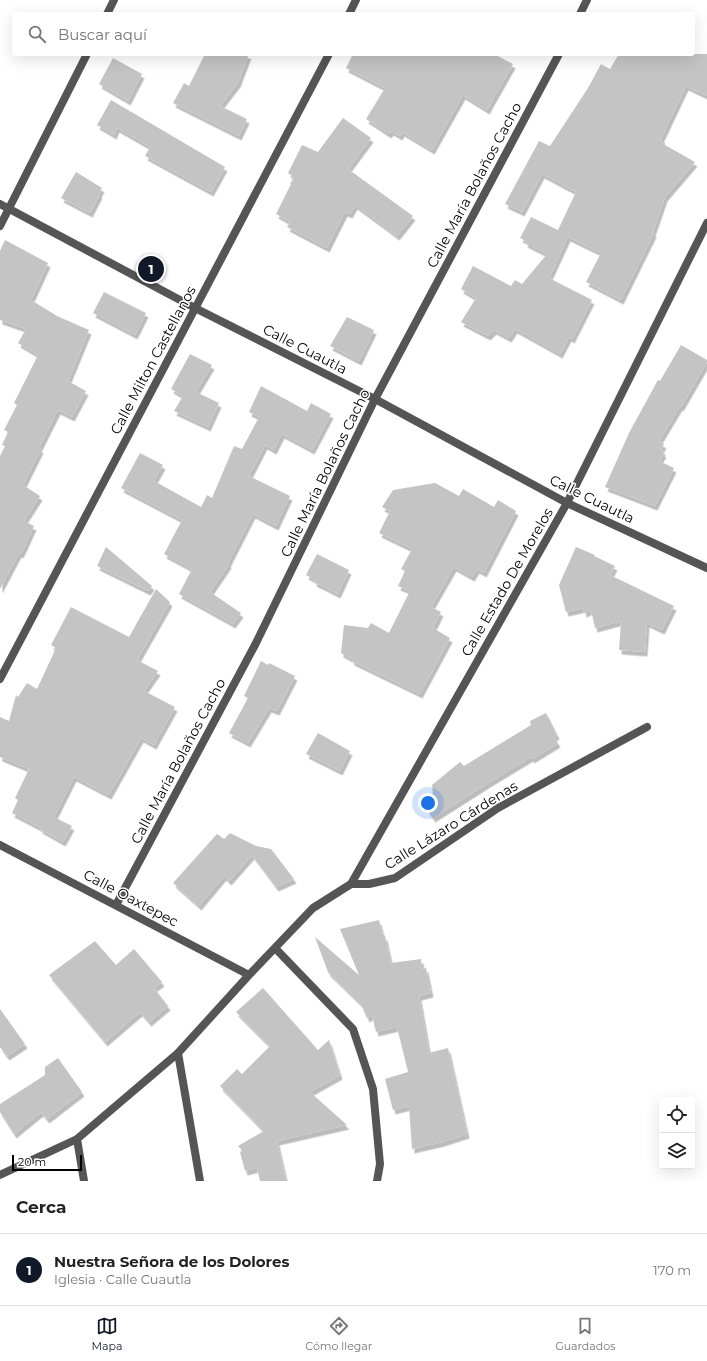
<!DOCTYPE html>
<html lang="es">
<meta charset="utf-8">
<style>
body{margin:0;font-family:Montserrat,sans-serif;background:#f2f2f2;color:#222}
.controls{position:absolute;right:12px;bottom:12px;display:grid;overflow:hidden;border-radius:4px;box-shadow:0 4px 16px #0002}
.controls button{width:36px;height:36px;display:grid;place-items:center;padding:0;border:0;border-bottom:1px solid #e0e0e0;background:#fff;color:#222;font:20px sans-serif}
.scale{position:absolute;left:12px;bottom:10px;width:70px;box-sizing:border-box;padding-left:4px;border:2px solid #000;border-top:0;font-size:11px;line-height:14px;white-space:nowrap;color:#000;-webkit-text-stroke:3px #fff;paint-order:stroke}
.you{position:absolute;left:428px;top:803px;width:14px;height:14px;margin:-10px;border:3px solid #fff;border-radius:50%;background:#1a73e8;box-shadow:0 0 0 6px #1a73e833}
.badge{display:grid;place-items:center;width:26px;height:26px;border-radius:50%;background:#111827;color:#fff;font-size:13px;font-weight:700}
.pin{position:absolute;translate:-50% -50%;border:2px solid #fff;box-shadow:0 1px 4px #0006}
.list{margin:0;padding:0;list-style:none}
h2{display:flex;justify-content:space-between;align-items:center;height:52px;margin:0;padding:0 16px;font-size:17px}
h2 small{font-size:13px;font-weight:400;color:#767676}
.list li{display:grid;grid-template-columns:26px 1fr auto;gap:12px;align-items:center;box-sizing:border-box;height:72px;padding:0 16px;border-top:1px solid #e0e0e0}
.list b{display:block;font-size:15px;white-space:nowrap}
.list p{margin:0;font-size:13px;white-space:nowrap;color:#767676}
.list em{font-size:13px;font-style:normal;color:#767676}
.icon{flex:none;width:22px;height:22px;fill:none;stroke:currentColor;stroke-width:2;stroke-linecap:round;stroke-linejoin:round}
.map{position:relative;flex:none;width:707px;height:1181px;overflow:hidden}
.search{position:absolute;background:#fff;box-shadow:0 4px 16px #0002;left:12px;right:12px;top:12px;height:44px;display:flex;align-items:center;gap:10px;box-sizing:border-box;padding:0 14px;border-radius:4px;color:#767676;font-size:15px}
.sheet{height:124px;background:#fff}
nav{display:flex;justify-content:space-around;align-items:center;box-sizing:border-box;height:56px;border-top:1px solid #e0e0e0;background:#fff;font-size:11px;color:#767676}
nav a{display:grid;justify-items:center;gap:2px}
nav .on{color:#111827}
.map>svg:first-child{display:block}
.building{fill:#c4c4c4;filter:url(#shadow)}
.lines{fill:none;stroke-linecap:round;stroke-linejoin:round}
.minor{stroke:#555;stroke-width:8}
.tertiary{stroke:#555;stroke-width:8}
.labels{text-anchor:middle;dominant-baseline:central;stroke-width:3;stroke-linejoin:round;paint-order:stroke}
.street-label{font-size:14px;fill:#000;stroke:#fff}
</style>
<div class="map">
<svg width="707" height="1181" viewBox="0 0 707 1181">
<defs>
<filter id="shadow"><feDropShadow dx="2.5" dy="4.5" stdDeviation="0" flood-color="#0004"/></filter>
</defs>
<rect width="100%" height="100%" fill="#fff"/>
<path class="building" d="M205 54H249L238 83 220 106 247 119 239 136 173 103 184 83 189 86Z
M353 54H494L513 64 487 110 463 95 432 150 402 132 400 136 391 131 389 134 366 119 385 88 346 68Z
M619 54H707V96L686 86 660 141 665 143V145L695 162 665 197 653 232 654 233 621 300 586 282 601 253 568 237 549 278 592 300 572 339 569 337 560 354 515 329 509 338 494 330 488 336 461 322 476 298 461 289 473 266 511 286 515 280 522 284 547 254 525 243 526 241 520 238 531 217 558 230 576 192 542 174 522 212 505 204 539 141 550 146 588 88 601 64 610 69Z
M113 58 142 74 128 101 99 84Z
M111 100 225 167 211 192 145 156 150 147 117 128 114 135 97 125Z
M343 118 371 138 348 169 413 216 397 236 355 205 350 214 345 212 327 248 287 227 290 222 276 214 291 184H290L294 177 288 173 302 145 318 152Z
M76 172 102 188 99 193 100 194 90 213 61 198Z
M5 240 48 263 31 300 57 316 89 330 68 381 86 391 72 417 58 410 39 448 41 449 23 485 40 496 24 521 34 526 21 554 19 553 0 589V456L5 446 2 445 8 432 4 430 17 405 14 403 38 355 18 343 26 329 0 320V251Z
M104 292 146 313 135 335 93 313Z
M347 317 374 330 359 361 330 346Z
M681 345 707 360V362L681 407 680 406 659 441 664 444 661 449 663 450 662 452 664 453 659 461 674 468 655 506 605 487 629 433 658 380 660 381Z
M190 354 212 365 196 392 219 403 208 427 174 411 183 396 171 389Z
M261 386 307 411 311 403 331 414 312 450 282 434 274 450 265 445 249 476 290 496 276 526 253 514 228 563 229 564 210 592 241 613 233 624 179 594 192 569 164 554 182 520 121 488 140 453 163 465 154 481 201 507 207 495 212 498 234 446 242 449 259 417 249 412Z
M435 483 459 496 463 489 494 507 498 500 516 511 484 573 477 569 472 577 454 567 431 607 441 612 433 628 450 638 420 694 352 661V659L341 653 344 625 368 628 371 623 389 633 410 591 398 586 405 571 401 569 412 549 379 533 390 511 382 507 393 490Z
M106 547 152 586 148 591 97 566Z
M576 547 595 555 594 556 615 566 610 575 674 606 662 630 647 623 645 652 619 650 621 621 595 628 591 610 584 613 583 608 566 612 559 585Z
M317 554 349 570 338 594 314 582 315 580 306 575Z
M156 589 170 602 137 660 158 671 144 691 175 707 154 745 141 738 109 795 74 777 54 817 72 826 63 842 40 829 41 828 12 813 18 800 15 798 29 769 0 757V717L9 721 16 695 18 697 27 683 37 689 56 648 51 645 71 607 129 637Z
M261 661 268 665 269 663 295 676 277 711 269 708 248 743 229 733 248 698 244 696Z
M546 713 557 735 554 737 558 743 532 759 531 757 488 783 433 818 421 801 433 793 432 785 460 762 464 766 531 725 530 721Z
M318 733 350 751 340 771 306 754Z
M230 833 256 846 271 849 294 879 276 887 252 855 229 881 224 876 199 906 173 883 217 834 224 839Z
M379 920 383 936H385L391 963 421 959 422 969 426 968 431 993 419 996 429 1053 448 1048 467 1134 442 1142 412 1149 409 1106 393 1110 385 1079 408 1072 397 1027 376 1032 372 1015 367 1018 361 1004 328 972 315 937 359 975 340 929Z
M95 941 116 965 134 949 162 982 154 988 168 1006 149 1022 140 1012 105 1042 49 975Z
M263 988 318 1050 329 1040 340 1075 310 1092 347 1125 277 1141 286 1181H260L257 1168 245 1171 240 1152 243 1151 238 1146 264 1131 220 1086 237 1069 242 1074 270 1046 236 1012Z
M0 1009 25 1044 7 1056 0 1047Z
M58 1058 82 1092 47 1119 41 1112 14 1134 0 1112V1104L45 1075V1067Z"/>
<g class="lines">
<path class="minor" d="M349 14 356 0
M580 14 587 0
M0 204 195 308 375 399 567 503 707 568
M0 679 329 54
M0 845 249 975
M351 884 567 503 707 223
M116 905 255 645 375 399 559 54
M275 948 353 1029 373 1089 380 1164 377 1181
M178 1053 200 1181
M77 1139 84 1181
M0 1175 77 1139 178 1053 249 975 313 908 351 884H369L395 878 498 808 647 727"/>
<path class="tertiary" d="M107 14 114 0
M0 226 87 54"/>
</g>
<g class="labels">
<g class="street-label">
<text transform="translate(474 185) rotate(-62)">Calle María Bolaños Cacho</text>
<text transform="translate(305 349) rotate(27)">Calle Cuautla</text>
<text transform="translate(153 360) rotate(-62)">Calle Milton Castellanos</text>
<text transform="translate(325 473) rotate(-64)">Calle María Bolaños Cacho</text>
<text transform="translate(592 499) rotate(26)">Calle Cuautla</text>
<text transform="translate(507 582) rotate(-60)">Calle Estado De Morelos</text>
<text transform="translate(178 761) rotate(-62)">Calle María Bolaños Cacho</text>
<text transform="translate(451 825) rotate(-32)">Calle Lázaro Cárdenas</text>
<text transform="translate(131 898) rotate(28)">Calle Oaxtepec</text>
</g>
</g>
</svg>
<div class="controls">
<button><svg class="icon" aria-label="locate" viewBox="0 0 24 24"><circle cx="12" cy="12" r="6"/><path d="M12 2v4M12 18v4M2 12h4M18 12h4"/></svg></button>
<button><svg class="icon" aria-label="layers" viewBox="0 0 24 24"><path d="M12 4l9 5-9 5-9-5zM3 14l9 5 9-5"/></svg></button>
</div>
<div class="scale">20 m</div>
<div class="you"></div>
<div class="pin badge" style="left:151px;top:269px">1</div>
<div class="search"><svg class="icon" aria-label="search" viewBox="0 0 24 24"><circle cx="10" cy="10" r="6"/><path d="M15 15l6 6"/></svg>Buscar aquí</div>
</div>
<section class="sheet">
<h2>Cerca<small></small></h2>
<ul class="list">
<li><span class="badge">1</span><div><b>Nuestra Señora de los Dolores</b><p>Iglesia · Calle Cuautla</p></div><em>170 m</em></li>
</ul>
</section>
<nav>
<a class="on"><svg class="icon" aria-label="map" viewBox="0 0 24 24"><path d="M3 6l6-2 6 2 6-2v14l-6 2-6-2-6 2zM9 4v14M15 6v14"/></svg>Mapa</a>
<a><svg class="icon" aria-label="directions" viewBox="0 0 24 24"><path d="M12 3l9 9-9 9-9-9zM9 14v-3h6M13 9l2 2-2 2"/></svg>Cómo llegar</a>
<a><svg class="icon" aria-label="saved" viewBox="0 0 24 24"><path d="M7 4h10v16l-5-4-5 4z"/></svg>Guardados</a>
</nav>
